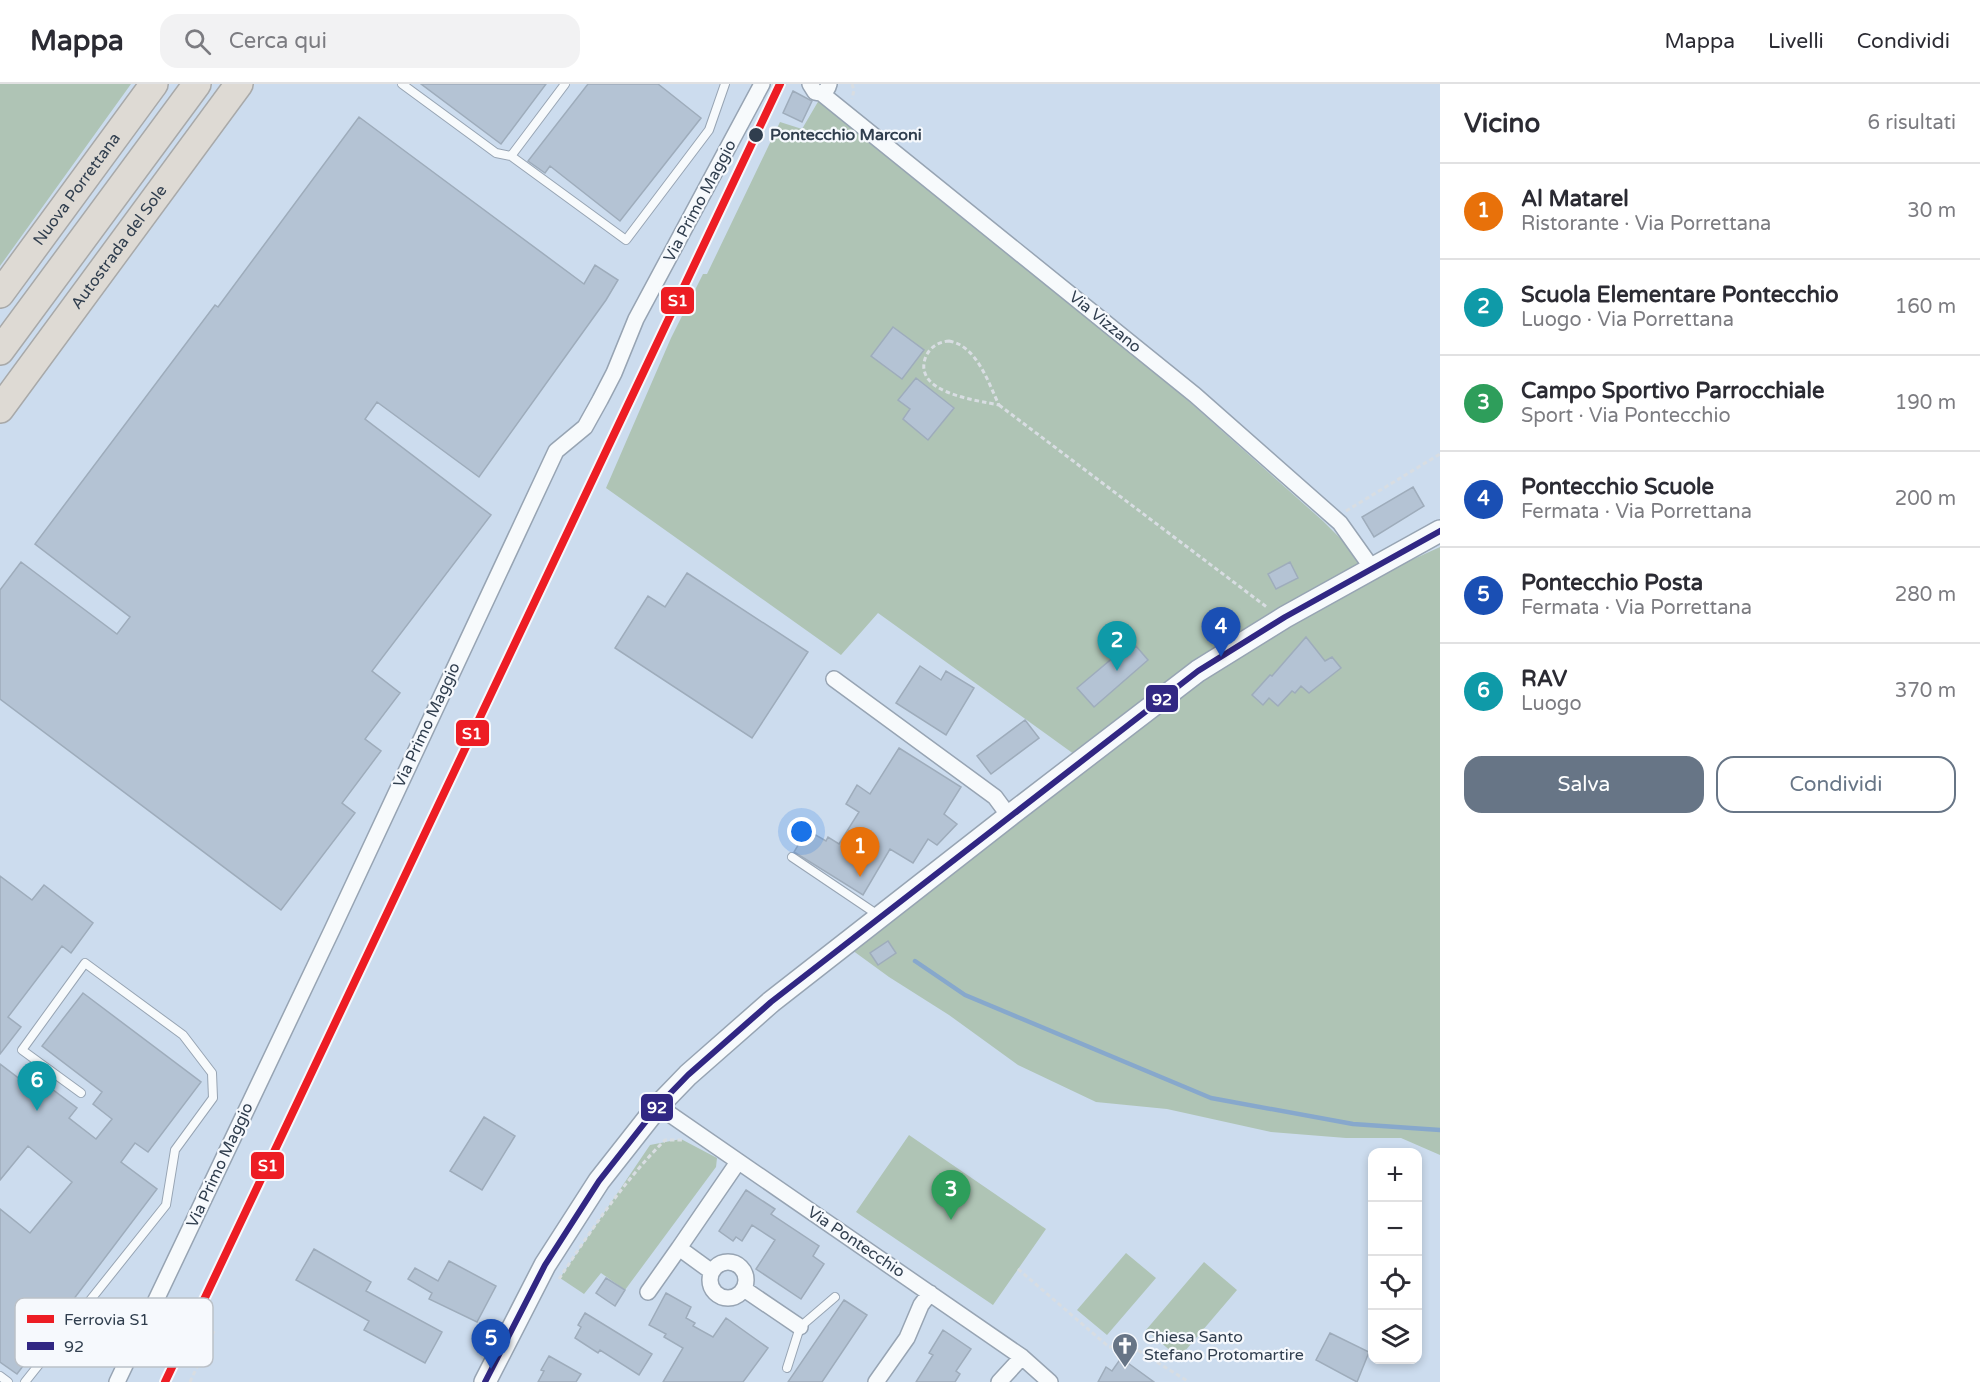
<!DOCTYPE html>
<html lang="it">
<meta charset="utf-8">
<style>
body{margin:0;font-family:"Varela Round",sans-serif;background:#f2f2f3;color:#2b2b33}
.controls{position:absolute;right:18px;bottom:18px;display:grid;overflow:hidden;border-radius:12px;box-shadow:0 3px 9px #0003}
.controls button{width:54px;height:54px;display:grid;place-items:center;padding:0;border:0;border-bottom:2px solid #e1e1e2;background:#fff;color:#2b2b33;font:30px sans-serif}
.you{position:absolute;left:802px;top:748px;width:21px;height:21px;margin:-15px;border:4px solid #fff;border-radius:50%;background:#1a73e8;box-shadow:0 0 0 9px #1a73e833}
.badge{display:grid;place-items:center;width:39px;height:39px;border-radius:50%;background:#677586;color:#fff;font-size:20px;font-weight:700}
.pin{position:absolute;translate:-50% -50px;filter:drop-shadow(0 2px 3px #0008)}
.pin::after{content:'';position:absolute;top:32px;width:21px;height:18px;background:inherit;clip-path:polygon(0 0,100% 0,50% 100%)}
.list{margin:0;padding:0;list-style:none}
h2{display:flex;justify-content:space-between;align-items:center;height:78px;margin:0;padding:0 24px;font-size:26px}
h2 small{font-size:20px;font-weight:400;color:#7c7c81}
.list li{display:grid;grid-template-columns:39px 1fr auto;gap:18px;align-items:center;box-sizing:border-box;height:96px;padding:0 24px;border-top:2px solid #e1e1e2}
.list b{display:block;font-size:22px;white-space:nowrap}
.list p{margin:0;font-size:20px;white-space:nowrap;color:#7c7c81}
.list em{font-size:20px;font-style:normal;color:#7c7c81}
.actions{display:flex;gap:12px;padding:18px 24px}
.actions a{flex:1;padding:14px 0;border:2px solid #677586;border-radius:18px;text-align:center;font-size:21px;color:#677586}
.actions .main{background:#677586;color:#fff}
.icon{flex:none;width:33px;height:33px;fill:none;stroke:currentColor;stroke-width:2;stroke-linecap:round;stroke-linejoin:round}
.map{position:relative;flex:none;width:1440px;height:1298px;overflow:hidden}
header{display:flex;align-items:center;gap:36px;box-sizing:border-box;height:84px;padding:0 30px;background:#fff;border-bottom:2px solid #e1e1e2}
header strong{font-size:28px}
nav{display:flex;gap:33px;margin-inline-start:auto;font-size:21px}
.search{width:420px;height:54px;background:#f2f2f3;display:flex;align-items:center;gap:15px;box-sizing:border-box;padding:0 21px;border-radius:18px;color:#7c7c81;font-size:22px}
main{display:flex}
aside{flex:1;background:#fff}
.map>svg:first-child{display:block}
.green{fill:#afc4b5}
.lines{fill:none;stroke-linecap:round;stroke-linejoin:round}
.stream{stroke:#87a8cc;stroke-width:4.5}
.building{fill:#b4c3d4;stroke:#9eacbb;stroke-width:1.5}
.lane-casing{stroke:#97a4b3;stroke-width:10}
.street-casing{stroke:#97a4b3;stroke-width:18}
.secondary-casing{stroke:#97a4b3;stroke-width:24}
.highway-casing{stroke:#a8a9a9;stroke-width:30}
.path{stroke:#d8dde2;stroke-width:3;stroke-dasharray:4.5 3;stroke-linecap:butt}
.lane{stroke:#f7fafc;stroke-width:8}
.street{stroke:#f7fafc;stroke-width:15}
.secondary{stroke:#f7fafc;stroke-width:21}
.highway{stroke:#dedad4;stroke-width:27}
.bus-1-casing{stroke:#f6f9fd;stroke-width:10}
.bus-1{stroke:#312783;stroke-width:6}
.rail-1-casing{stroke:#f6f9fd;stroke-width:12}
.rail-1{stroke:#ed1d24;stroke-width:8}
.stop-dot{fill:#303e4e;stroke:#f6f9fd;stroke-width:2}
.labels{text-anchor:middle;dominant-baseline:central;stroke-width:4.5;stroke-linejoin:round;paint-order:stroke}
.stop-label{font-size:16px;font-weight:bold;fill:#303e4e;stroke:#f6f9fd;text-anchor:start}
.street-label{font-size:16px;fill:#303e4e;stroke:#f6f9fd}
.poi-label{font-size:16px;fill:#303e4e;stroke:#f6f9fd;text-anchor:start}
.key{fill:#f6f9fd;stroke:#bbc1c8;stroke-width:1.5}
.key-label{font-size:16px;fill:#303e4e}
.line-badge{stroke:#f6f9fd;stroke-width:2}
.badge-label{font-size:16px;text-anchor:middle;font-weight:bold;fill:#fff}
</style>
<header>
<strong>Mappa</strong>
<div class="search"><svg class="icon" aria-label="search" viewBox="0 0 24 24"><circle cx="10" cy="10" r="6"/><path d="M15 15l6 6"/></svg>Cerca qui</div>
<nav><a>Mappa</a><a>Livelli</a><a>Condividi</a></nav>
</header>
<main>
<div class="map">
<svg width="1440" height="1298" viewBox="0 0 1440 1298">
<rect width="100%" height="100%" fill="#ccdcee"/>
<path class="green" d="M0 0H131L0 182Z
M819 16 1146 279 1323 437 1344 458 1372 494 1440 463V1071L1401 1054H1346L1271 1048 1167 1025 1096 1018 1018 981 949 931 889 893 841 858 1078 673 878 529 841 571 606 404 671 254 703 190H707L780 38 802 45Z
M909 1051 1046 1145 993 1221 856 1128Z
M681 1055 717 1074 716 1083 625 1206 601 1189 584 1210 560 1194 650 1061Z
M1126 1169 1156 1194 1107 1251 1077 1226Z
M1204 1178 1237 1206 1179 1274 1146 1246Z"/>
<g class="lines">
<path class="stream" d="M915 877 965 911 1211 1014 1353 1040 1440 1046"/>
</g>
<path class="building" d="M421 0H546L501 60Z
M588 0H658L701 34 620 137 550 82 545 89 528 77Z
M793 7 812 17 802 38 783 29Z
M359 33 584 200 595 181 618 196 606 216 479 393 377 318 365 335 491 431 372 587 400 609 365 655 381 667 342 719 355 729 281 826 0 615V506L21 478 117 550 130 533 35 460 215 221 218 223Z
M893 243 924 266 902 295 871 272Z
M916 294 954 324 928 356 903 335 910 325 898 316Z
M1413 403 1424 422 1374 453 1362 433Z
M1290 478 1298 494 1276 505 1268 490Z
M687 489 808 568 752 654 615 564 648 512 665 523Z
M1306 553 1325 577 1332 573 1341 584 1309 609 1301 602 1295 609 1292 607 1278 622 1269 614 1263 621 1252 611 1270 591 1272 592Z
M1127 562 1130 567 1136 562 1148 576 1094 623 1077 604Z
M920 582 941 596 946 587 974 604 946 651 896 619Z
M1025 636 1039 654 991 690 977 672Z
M899 664 961 703 944 730 957 740 937 761 928 755 913 779 890 765 863 811 794 768 807 746 826 757 828 753 839 760 859 728 846 720 857 701 870 710Z
M0 792 32 816 44 801 93 839 71 869 62 862 8 933 21 943 0 970Z
M888 857 896 869 878 881 870 869Z
M83 909 201 998 148 1068 135 1059 121 1078 157 1105 17 1290 0 1278V1125L30 1149 72 1098 28 1062 0 1096V980L33 1005 40 996 77 1024 69 1034 96 1055 112 1035 93 1020 102 1008 42 962Z
M484 1033 515 1052 482 1106 450 1087Z
M746 1106 775 1125 771 1130 819 1162 813 1172 824 1180 801 1215 756 1185 775 1156 752 1141 742 1157 736 1153 733 1157 719 1147Z
M314 1165 371 1198 366 1207 442 1248 425 1279 364 1246 369 1237 296 1196Z
M449 1177 496 1202 477 1238 429 1215 432 1209 408 1195 415 1184 438 1197Z
M606 1194 625 1206 615 1222 596 1209Z
M666 1209 691 1223 686 1234 695 1239 693 1242 713 1253 726 1234 768 1264 743 1298H663L683 1264 664 1253 666 1250 649 1241Z
M844 1216 867 1231 822 1298H788Z
M585 1229 652 1270 639 1291 600 1266 598 1269 575 1254 581 1243 578 1241Z
M943 1246 971 1265 956 1287 960 1290 955 1298H916L933 1271 929 1269Z
M1330 1249 1369 1268 1357 1298 1316 1276Z
M549 1272 581 1290 576 1298H538L544 1287 541 1286Z
M1121 1274 1154 1298H1098L1106 1283 1112 1287Z"/>
<g class="lines">
<defs>
<path id="lane" d="M402 0 496 69 511 72
M565 0 511 72 626 156 709 46 725 0
M792 773 878 831
M787 1284 800 1243 835 1213
M0 1292 8 1298
M25 1298 166 1121 175 1066 213 1014 212 989 183 951 85 879 22 966 81 1009"/>
<path id="street" d="M810 0 815 8C822 10 827 8 829 0
M821 9 1195 311 1340 439 1372 484
M834 595 995 713 1009 732
M658 1022 1022 1273 1050 1298
M679 1164 738 1078
M710 1196a18 18 0 1 1 36 0a18 18 0 1 1-36 0Z
M744 1205 800 1243
M648 1208 679 1164 712 1188
M117 1298 332 846 556 367 585 343 600 316 614 289 636 235 762 0
M876 1298 907 1254 921 1221 930 1209
M999 1298 1022 1273"/>
<path id="secondary" d="M485 1298 545 1181 599 1097 658 1022 688 991 771 918 1009 732 1198 587 1285 533 1440 447"/>
<g id="highway">
<path id="s1" d="M0 210 154 0"/>
<path d="M0 267 197 0"/>
<path id="s2" d="M0 325 239 0"/>
</g>
</defs>
<use href="#lane" class="lane-casing"/>
<use href="#street" class="street-casing"/>
<use href="#secondary" class="secondary-casing"/>
<use href="#highway" class="highway-casing"/>
<path class="path" d="M852 0 854 6 852 15
M949 257C977 262 988 298 999 321 976 316 911 309 926 272 931 262 939 258 949 257Z
M999 321 1268 524
M1346 427 1440 370
M1018 1185 1109 1263 1131 1262 1189 1298
M559 1195C591 1146 624 1097 665 1056H682
M190 1298 214 1247"/>
<use href="#lane" class="lane"/>
<use href="#street" class="street"/>
<use href="#secondary" class="secondary"/>
<use href="#highway" class="highway"/>
<defs>
<path id="bus-1" d="M485 1298 545 1181 599 1097 658 1022 688 991 771 918 1198 587 1285 533 1440 447"/>
</defs>
<use href="#bus-1" class="bus-1-casing"/>
<use href="#bus-1" class="bus-1"/>
<defs>
<path id="rail-1" d="M165 1298 780 0"/>
</defs>
<use href="#rail-1" class="rail-1-casing"/>
<use href="#rail-1" class="rail-1"/>
</g>
<defs>
<symbol id="church-pin" viewBox="-11 -11 22 30"><path d="M0 17L-7.5 6A9.5 9.5 0 1 1 7.5 6Z" fill="#677586" stroke="#f6f9fd"/><path d="M-1.2-6h2.4v3.5h3.3v2.4h-3.3V6h-2.4V-.1h-3.3v-2.4h3.3Z" fill="#fff"/></symbol>
</defs>
<g fill-rule="evenodd">
<use href="#church-pin" x="1110" y="1247" width="30" height="40"/>
</g>
<circle class="stop-dot" cx="756" cy="51" r="8"/>
<g class="labels">
<g class="stop-label">
<text x="770" y="51">Pontecchio Marconi</text>
</g>
<g class="street-label">
<text stroke="none"><textPath href="#s1" startOffset="130">Nuova Porrettana</textPath></text>
<text transform="translate(700 117) rotate(-62)">Via Primo Maggio</text>
<text stroke="none"><textPath href="#s2" startOffset="201">Autostrada del Sole</textPath></text>
<text transform="translate(1105 238) rotate(39)">Via Vizzano</text>
<text transform="translate(427 641) rotate(-65)">Via Primo Maggio</text>
<text transform="translate(220 1081) rotate(-65)">Via Primo Maggio</text>
<text transform="translate(856 1158) rotate(34)">Via Pontecchio</text>
</g>
<g class="poi-label">
<text x="1144" y="1253">Chiesa Santo<tspan x="1144" dy="18">Stefano Protomartire</tspan></text>
</g>
</g>
<rect x="15" y="1214" width="198" height="69" rx="9" class="key"/>
<rect x="27" y="1231" width="27" height="8" fill="#ed1d24"/>
<rect x="27" y="1258" width="27" height="8" fill="#312783"/>
<g class="key-label">
<text x="64" y="1241">Ferrovia S1</text>
<text x="64" y="1268">92</text>
</g>
<g class="line-badge">
<rect x="660" y="202" width="35" height="29" rx="6" fill="#ed1d24"/>
<rect x="1145" y="600" width="34" height="29" rx="6" fill="#312783"/>
<rect x="455" y="635" width="35" height="28" rx="6" fill="#ed1d24"/>
<rect x="640" y="1009" width="34" height="29" rx="6" fill="#312783"/>
<rect x="250" y="1067" width="35" height="29" rx="6" fill="#ed1d24"/>
</g>
<g class="badge-label">
<text x="678" y="222">S1</text>
<text x="1162" y="621">92</text>
<text x="472" y="655">S1</text>
<text x="657" y="1029">92</text>
<text x="268" y="1087">S1</text>
</g>
</svg>
<div class="controls">
<button>+</button>
<button>−</button>
<button><svg class="icon" aria-label="locate" viewBox="0 0 24 24"><circle cx="12" cy="12" r="6"/><path d="M12 2v4M12 18v4M2 12h4M18 12h4"/></svg></button>
<button><svg class="icon" aria-label="layers" viewBox="0 0 24 24"><path d="M12 4l9 5-9 5-9-5zM3 14l9 5 9-5"/></svg></button>
</div>
<div class="you"></div>
<div class="pin badge" style="left:860px;top:793px;background:#e8710a">1</div>
<div class="pin badge" style="left:1117px;top:587px;background:#0f9aa8">2</div>
<div class="pin badge" style="left:951px;top:1136px;background:#2e9e5b">3</div>
<div class="pin badge" style="left:1221px;top:573px;background:#1a4fb4">4</div>
<div class="pin badge" style="left:491px;top:1285px;background:#1a4fb4">5</div>
<div class="pin badge" style="left:37px;top:1027px;background:#0f9aa8">6</div>
</div>
<aside>
<h2>Vicino<small>6 risultati</small></h2>
<ul class="list">
<li><span class="badge" style="background:#e8710a">1</span><div><b>Al Matarel</b><p>Ristorante · Via Porrettana</p></div><em>30 m</em></li>
<li><span class="badge" style="background:#0f9aa8">2</span><div><b>Scuola Elementare Pontecchio</b><p>Luogo · Via Porrettana</p></div><em>160 m</em></li>
<li><span class="badge" style="background:#2e9e5b">3</span><div><b>Campo Sportivo Parrocchiale</b><p>Sport · Via Pontecchio</p></div><em>190 m</em></li>
<li><span class="badge" style="background:#1a4fb4">4</span><div><b>Pontecchio Scuole</b><p>Fermata · Via Porrettana</p></div><em>200 m</em></li>
<li><span class="badge" style="background:#1a4fb4">5</span><div><b>Pontecchio Posta</b><p>Fermata · Via Porrettana</p></div><em>280 m</em></li>
<li><span class="badge" style="background:#0f9aa8">6</span><div><b>RAV</b><p>Luogo</p></div><em>370 m</em></li>
</ul>
<div class="actions"><a class="main">Salva</a><a>Condividi</a></div>
</aside>
</main>
